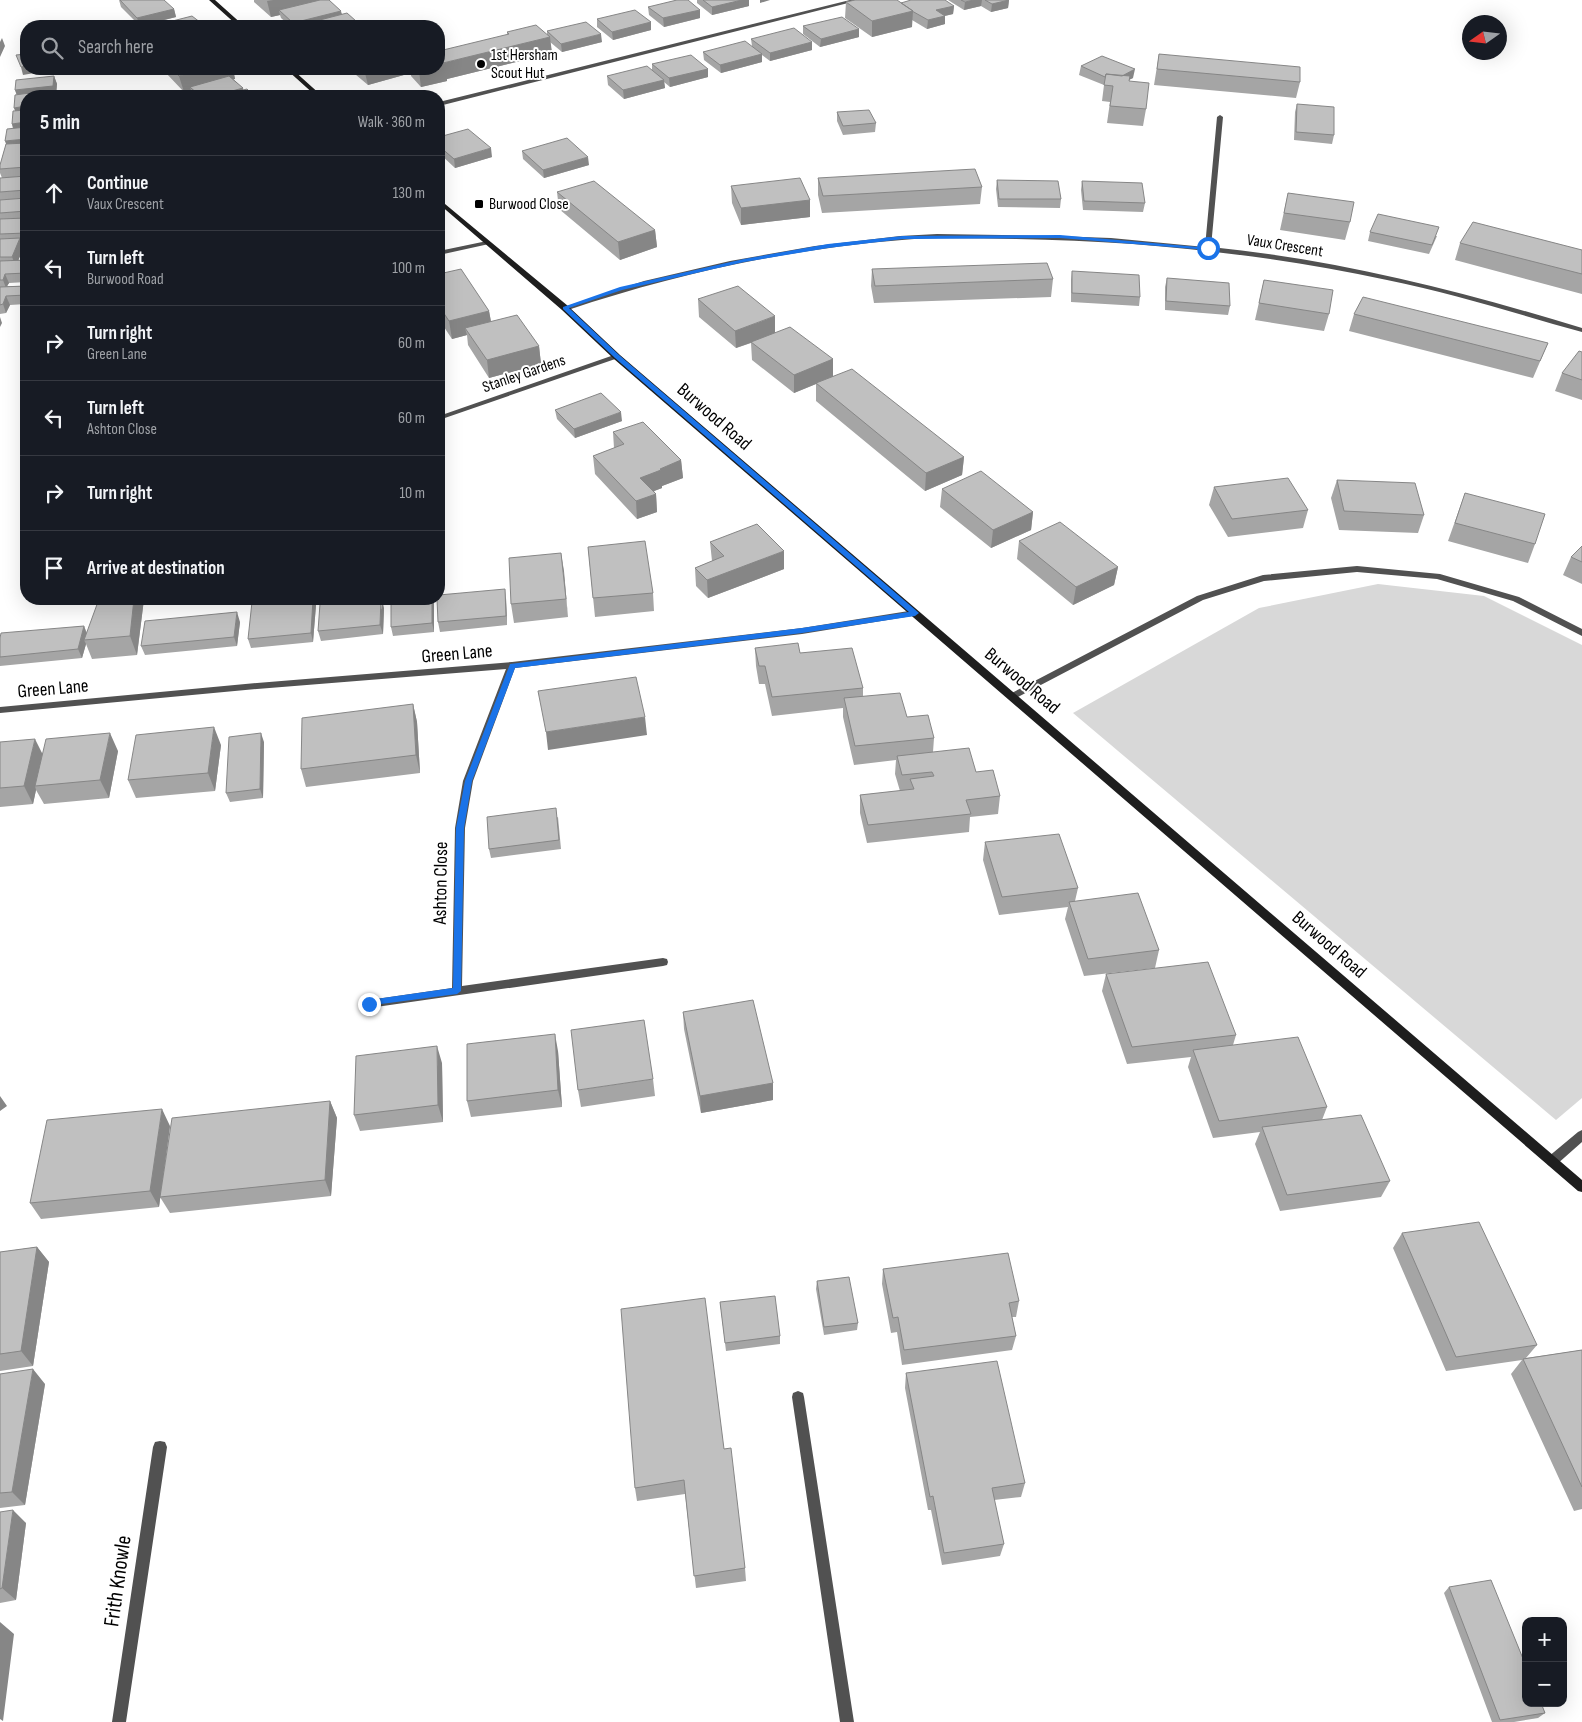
<!DOCTYPE html>
<meta charset="utf-8">
<style>
body{margin:0;font-family:"Sofia Sans Condensed",sans-serif;background:#242831;color:#f1f3f6}
.controls{position:absolute;right:15px;bottom:15px;display:grid;overflow:hidden;border-radius:10px;box-shadow:0 5px 20px #0002}
.controls button{width:45px;height:45px;display:grid;place-items:center;padding:0;border:0;border-bottom:1px solid #363941;background:#171b24;color:#f1f3f6;font:25px sans-serif}
.compass{position:absolute;left:1462px;top:15px;width:45px;height:45px;border-radius:50%;background:#171b24;box-shadow:0 5px 20px #0002;rotate:256deg}
.stop{position:absolute;width:15px;height:15px;margin:-11px;border:4px solid #1a73e8;border-radius:50%;background:#fff}
.stop.end{background:#1a73e8;border-color:#fff;box-shadow:0 1px 5px #0008}
.list{margin:0;padding:0;list-style:none}
h2{display:flex;justify-content:space-between;align-items:center;height:65px;margin:0;padding:0 20px;font-size:21px}
h2 small{font-size:16px;font-weight:400;color:#9ea1a6}
.list li{display:grid;grid-template-columns:32px 1fr auto;gap:15px;align-items:center;box-sizing:border-box;height:75px;padding:0 20px;border-top:1px solid #363941}
.list b{display:block;font-size:19px;white-space:nowrap}
.list p{margin:0;font-size:16px;white-space:nowrap;color:#9ea1a6}
.list em{font-size:16px;font-style:normal;color:#9ea1a6}
.icon{flex:none;width:28px;height:28px;fill:none;stroke:currentColor;stroke-width:2;stroke-linecap:round;stroke-linejoin:round}
.map{position:relative;flex:none;width:1582px;height:1722px;overflow:hidden}
.search{position:absolute;background:#171b24;box-shadow:0 5px 20px #0002;left:20px;top:20px;width:425px;height:55px;display:flex;align-items:center;gap:12px;box-sizing:border-box;padding:0 18px;border-radius:20px;color:#9ea1a6;font-size:19px}
.panel{position:absolute;background:#171b24;box-shadow:0 5px 20px #0002;left:20px;top:90px;width:425px;height:515px;border-radius:20px}
.map>svg:first-child{display:block}
.green{fill:#d8d8d8}
.lines{fill:none;stroke-linecap:round;stroke-linejoin:round}
.street{fill:#515151;fill-rule:evenodd}
.secondary{fill:#1e1e1e;fill-rule:evenodd}
.wall{fill:#a5a5a5}
.shaded-wall{fill:#868686}
.building{fill:#c0c0c0;stroke:#868686}
.route{fill:#1a73e8}
.poi-dot{fill:#000;stroke:#fff;stroke-width:2}
.labels{text-anchor:middle;dominant-baseline:central;stroke-width:4;stroke-linejoin:round;paint-order:stroke}
.far-poi-label{font-size:16px;fill:#000;stroke:#fff;text-anchor:start}
.far-street-label{font-size:16px;fill:#000;stroke:#fff}
.street-label{font-size:19px;fill:#000;stroke:#fff}
.near-street-label{font-size:22px;fill:#000;stroke:#fff}
</style>
<div class="map">
<svg width="1582" height="1722" viewBox="0 0 1582 1722">
<rect width="100%" height="100%" fill="#fff"/>
<path class="green" d="M1378 584 1484 596 1582 645V1098L1556 1120 1073 713 1259 608Z"/>
<g class="lines">
<path class="street" d="M850 0H860L439 106V102Z
M1220 115 1223 117 1211 247C1338 260 1461 291 1582 328V332C1517 314 1453 293 1387 280 1265 254 1141 241 1016 239 978 239 940 237 902 240 788 249 676 274 568 310L561 308 644 281 730 261 815 246 900 236 937 234 1055 236 1111 238 1205 247 1217 117Z
M487 241 489 242V244L439 255V251Z
M614 355H617L621 357 439 420V416Z
M1357 566 1440 574 1519 597 1582 629V636L1513 601 1437 579 1357 572 1264 581 1203 600 1016 698 1013 699 1008 696 1010 694 1197 596 1263 575Z
M915 610 919 613 918 615 802 634 515 668 473 781 465 828 462 986 663 958 667 959 668 962 667 965 663 966 369 1008 365 1007 364 1004 365 1001 369 1000 452 988 455 828 463 781 506 669 257 689 0 713V707L257 683 512 662 802 628Z
M1582 1130V1142L1556 1165 1552 1166 1548 1165 1546 1161 1548 1157 1578 1132Z
M798 1391 803 1393 804 1397 854 1722H840L792 1397 793 1393Z
M160 1441 165 1442 167 1447 126 1722H112L153 1447 155 1442Z"/>
<path class="secondary" d="M209 0H215L244 26H238Z
M286 69H292L322 96H316Z
M439 199 568 306 620 355 1582 1180V1192L1578 1191 614 359 562 310 439 204Z"/>
</g>
<path class="wall" d="M119 0 174 9 176 17 140 26 121 7Z
M254 0H329L342 14 356 21 357 26H290L281 18 280 15 271 17 254 2Z
M697 0H749V6L712 15 697 3Z
M948 0H1009L1008 8 991 12 981 6 964 10Z
M846 2 901 3 954 6 953 14 945 16V24L927 29 912 20V27L872 37 845 18Z
M648 7 700 10V18L664 27 649 15Z
M597 19 651 22V30L613 40 597 27Z
M803 26 859 29V37L820 47 803 34Z
M547 31 602 42 562 52 550 42 552 53 447 79V81L421 87 411 76V73L368 85 349 69H439L507 35V32L547 35Z
M751 39 812 42V50L770 61 762 55V62L721 73 704 60 703 52 752 46Z
M1159 54 1300 82 1296 98 1154 85Z
M652 64 708 69V77L670 87 664 82 665 88 624 99 608 85 607 76 652 70Z
M1081 66 1133 78 1130 79 1129 81 1146 109 1143 126 1107 123 1110 102 1102 101 1104 85 1079 75Z
M165 69H233L235 79H233L243 90 254 96H193L191 90 184 92 166 73Z
M54 76 57 84 56 95H53V96H26V242H22L24 247 18 260H26V282L9 283 7 286H26V304L10 305 6 313 0 314V178H2L0 173V165L6 144 13 129 12 124 15 111 17 94 15 90Z
M1297 104 1334 135 1332 144 1294 140 1295 112Z
M837 112 876 123 875 132 843 135 837 121Z
M439 137 492 157 455 168 439 153Z
M522 151 589 165 544 178 523 159Z
M818 178 982 187 980 204 822 213 818 195Z
M997 180 1061 199 1060 208 998 207 996 189Z
M1082 181 1145 203 1143 212 1083 210 1081 190Z
M731 186 810 200V217L741 225 732 203Z
M557 192 655 230 657 247 620 260 559 209Z
M1288 193 1350 222 1345 240 1280 230Z
M1370 232 1437 236 1429 254 1368 241Z
M1460 243 1582 250V294L1455 260Z
M872 269 1053 279 1051 297 874 303 871 286Z
M1072 271 1140 297 1139 306 1071 302V280Z
M439 274 489 311 491 321 539 346 541 364 489 378 468 345 467 335 452 339 442 324 439 325Z
M1167 278 1230 306 1228 315 1165 310V287Z
M1264 280 1329 314 1324 331 1255 320Z
M698 299 833 359V376L964 457 962 475 925 491 816 401V384L794 393 752 360 751 343 736 348 699 317Z
M1354 314 1548 343 1533 378 1349 331Z
M1582 352V400L1555 391 1562 373Z
M555 410 622 421 575 438 557 419Z
M613 432 681 460 683 478 662 486V488L654 491 656 494 657 512 637 519 595 474 593 456 614 448Z
M1337 480 1424 515 1418 533 1339 530 1331 498Z
M1214 487 1308 510 1303 528 1228 537 1209 505Z
M942 489 1033 512 1031 530 991 548 940 507Z
M1465 493 1535 544 1528 563 1448 541Z
M1019 541 1118 567 1114 585 1073 605 1017 559Z
M710 542 784 569 708 598 696 586 695 568 712 561Z
M1582 546V584L1563 575 1571 557Z
M588 547 653 593 654 611 595 617Z
M561 553 568 617 514 623 511 604Z
M506 598 507 625 440 632 438 622Z
M144 599 137 655 92 659 86 644 82 658 0 666V638L84 626 87 633Z
M281 599H314L316 605 313 642 251 648 248 639Z
M434 599V632L393 636 391 627Z
M384 608 383 634 321 641 318 631Z
M240 622 237 646 145 655 141 646Z
M755 648 800 653 863 688V696L907 717 934 738 933 752 976 772 1000 796 998 814 970 817 969 832 867 843 860 813V795L900 791 895 774 896 760 854 765 843 717V708L772 716 765 684H759L756 666Z
M413 704 417 722 420 773 306 787 301 769Z
M0 742 42 753 118 751 109 798 44 804 36 790 33 804 0 807Z
M264 742 263 798 230 802 226 793Z
M221 745 215 791 136 798 128 780Z
M558 817 561 849 491 858 489 849Z
M985 842 1078 888 1075 901 1159 950 1155 968 1084 976 1065 919 1068 907 999 915 983 860Z
M1106 974 1236 1035 1233 1045 1327 1107 1322 1120 1390 1181 1381 1197 1280 1211 1255 1144 1260 1132 1213 1138 1188 1067 1191 1057 1127 1064 1102 991Z
M683 1012 773 1083V1100L701 1113 684 1029Z
M558 1051 562 1107 471 1117 467 1101Z
M442 1063 443 1122 360 1131 354 1115Z
M653 1079 655 1096 581 1107 578 1090Z
M330 1101 337 1118 331 1196 170 1213 160 1197Z
M170 1126 159 1207 41 1219 30 1203Z
M1402 1233 1537 1345 1526 1358 1582 1350V1509L1574 1511 1511 1374 1522 1360 1446 1371 1393 1248Z
M37 1247 49 1262 33 1366 0 1371V1252Z
M883 1269 1019 1301 1016 1317H1012L1016 1336 1012 1350 902 1365 897 1332 891 1333 882 1284Z
M817 1281 858 1323 857 1330 824 1335 816 1289Z
M720 1302 780 1336V1344L726 1351Z
M906 1373 1025 1483 1021 1497 994 1500 1004 1544 1000 1556 942 1565 931 1510H928L905 1388Z
M0 1374 45 1384 25 1505 0 1508Z
M724 1449 745 1568 746 1581 696 1588 685 1494 637 1501 635 1488Z
M0 1512 26 1523 16 1600 0 1603Z
M1449 1587 1545 1713 1538 1718 1514 1722H1492L1444 1593Z"/>
<path class="shaded-wall" d="M273 0H327L279 10 280 15 271 17 267 1Z
M742 0H749V6L712 15V7Z
M760 0H770L760 3Z
M974 0H982L981 6 964 10 965 2Z
M1009 0 1008 8 991 12 992 4Z
M954 6 953 14 935 18 936 10Z
M174 9 176 17 140 26 137 18Z
M700 10V18L664 27 663 18Z
M341 11 343 19 308 23V26H294L293 23Z
M913 11 912 27 872 37V21Z
M945 16V24L927 29 928 20Z
M356 21 357 26H335Z
M651 22V30L613 40 612 32Z
M859 29V37L820 47 821 39Z
M601 34 602 42 562 52 561 44Z
M550 37 552 53 447 79V81L421 87 419 71 426 69H439V66L443 63Z
M2 38 5 46 0 57V42Z
M812 42V50L770 61V53Z
M762 54V62L721 73 720 65Z
M26 66V69H57L23 75 21 67Z
M206 69H233L235 79 193 90 190 87 191 90 184 92 179 76Z
M364 69H410L411 73 368 85Z
M708 69V77L670 87 669 78Z
M1135 69 1133 78 1113 88V80Z
M54 76 57 84 56 95H53V96L18 99 15 90Z
M664 80 665 88 624 99 623 90Z
M243 88 245 96H214Z
M26 106V115L17 116 14 108Z
M26 122V131L15 133 12 124Z
M26 139V148L8 150 5 141Z
M491 148 492 157 455 168 454 159Z
M588 157 589 165 544 178 543 170Z
M810 200V217L741 225V208Z
M655 230 657 247 620 260 618 242Z
M20 238 24 247 16 266 12 257Z
M5 274 9 283 6 288 3 280Z
M6 296 10 305 6 313 3 304Z
M439 306 442 324 439 325Z
M489 311 492 328H465L467 335 452 339 449 321Z
M775 316V334L736 348 735 331Z
M0 317 2 323 0 327Z
M539 346 541 364 489 378 487 360Z
M833 359V377L794 393V375Z
M621 412 622 421 575 438 574 429Z
M964 457 962 475 925 491 926 473Z
M681 460 683 478 662 486V488L641 496 640 478 660 469Z
M656 494 657 512 637 519 636 501Z
M1033 512 1031 530 991 548 993 530Z
M784 551V569L708 598 707 580Z
M561 553 564 571 568 617 566 599Z
M1118 567 1114 585 1073 605 1076 587Z
M505 589 506 598 507 625 506 616Z
M134 599H144L137 655 130 636Z
M313 599H314L316 605 313 642 311 633Z
M382 599 384 608 383 634 380 625Z
M432 599H434V632L432 623Z
M237 612 240 622 237 646 234 637Z
M84 626 87 635 84 640 86 644 82 658 78 649Z
M413 704 417 722 420 773 416 755Z
M645 717 647 735 548 750 546 732Z
M214 727 221 745 215 791 208 773Z
M110 733 118 751 109 798 100 780Z
M261 733 264 742 263 798 260 789Z
M35 739 44 757 35 786 36 790 33 804 24 786Z
M555 1034 558 1051 562 1107 558 1090Z
M437 1046 442 1063 443 1122 438 1105Z
M773 1083V1100L701 1113 700 1096Z
M0 1096 7 1106 0 1111Z
M330 1101 337 1118 331 1196 325 1180Z
M162 1109 170 1126 159 1207 150 1191Z
M37 1247 49 1262 33 1366 21 1351Z
M33 1369 45 1384 25 1505 12 1492Z
M13 1510 26 1523 16 1600 2 1588Z
M0 1622 14 1634 3 1721 0 1719Z"/>
<path class="building" d="M120 0H164L174 9 137 18Z
M320 0H329L341 11 293 23 279 10Z
M677 0H688L700 10 663 18 648 7Z
M703 0H742L712 7Z
M855 0H897L913 11 872 21 846 2Z
M911 0H945L954 6 936 10 945 16 928 20 912 11H913L901 3Z
M961 0H974L965 2Z
M985 0H1009L992 4Z
M635 10 651 22 612 32 597 19Z
M347 13 356 21 335 26H311L308 23Z
M192 16 205 26H153Z
M842 17 859 29 821 39 803 26Z
M586 22 601 34 561 44 547 31Z
M536 25 550 37 443 63 445 64 439 66V51L509 34 507 32Z
M794 28 812 42 770 53 751 39Z
M745 41 762 54 720 65 703 52Z
M26 54V66L21 67 16 55Z
M1159 54 1300 67V82L1157 69Z
M691 55 708 69 669 78 652 64Z
M1102 56 1135 69 1122 76 1106 74 1105 77 1081 66Z
M647 66 664 80 623 90 607 76Z
M172 69H206L179 76Z
M417 69H426L419 71Z
M1106 74 1130 76 1129 81 1149 83 1146 109 1110 106 1113 86 1104 85Z
M54 76 53 86 15 90 16 80Z
M229 76 243 88 214 96H200L190 87Z
M247 89 254 96H219Z
M51 90V96H26V106L14 108 15 95Z
M1297 104 1334 107V135L1296 132Z
M26 110V122L12 124 13 111Z
M869 110 876 123 843 126 837 112Z
M26 127V139L5 141 7 129Z
M468 129 491 148 454 159 439 146V137Z
M567 138 588 157 543 170 522 151Z
M26 143V167L0 169V165L6 144Z
M975 169 982 187 823 196 818 178Z
M26 176V190L0 192V178Z
M800 178 810 200 741 208 731 186Z
M997 180 1058 181 1061 199H999Z
M594 181 655 230 618 242 557 192Z
M1082 181 1142 183 1145 203 1084 201Z
M1288 193 1354 202 1350 222 1284 213Z
M26 198V211L0 213V200Z
M1378 214 1439 227 1432 245 1370 232Z
M26 218V233L0 234V219Z
M1473 222 1582 250V274L1460 243Z
M20 238 12 257H0V239Z
M26 260V273L5 274 3 280H0V261Z
M1047 263 1053 279 875 286 872 269Z
M461 269 489 311 449 321 439 306V274Z
M1072 271 1139 275 1140 297 1072 293Z
M1167 278 1229 283 1230 306 1166 301Z
M1264 280 1333 290 1329 314 1259 303Z
M26 286V295L6 296 3 304 0 305V287Z
M738 286 775 316 735 331 698 299Z
M1363 297 1548 343 1540 361 1354 314Z
M517 315 539 346 487 360 465 328Z
M790 327 833 359 794 375 751 342Z
M1579 351 1582 352V380L1562 373Z
M852 369 964 457 926 473 816 383Z
M601 393 621 412 574 429 555 410Z
M643 422 681 460 660 469 661 470 640 478 656 494 636 501 593 456 624 444 613 432Z
M981 471 1033 512 993 530 942 489Z
M1288 478 1308 510 1232 519 1214 487Z
M1337 480 1415 483 1424 515 1344 511Z
M1465 493 1545 514 1535 544 1455 523Z
M1060 522 1118 567 1076 587 1019 541Z
M757 524 784 551 707 580 695 568 724 556 710 542Z
M645 541 653 593 593 598 588 547Z
M1582 546V562L1571 557Z
M561 553 566 599 511 604 509 558Z
M505 589 506 616 438 622 437 599H439V595Z
M99 599H134L130 636 84 640Z
M281 599H313L311 633 248 639 252 602Z
M377 599H381L380 625 318 631 320 604Z
M391 599H432V623L391 627Z
M237 612 234 637 141 646 145 621Z
M84 626 78 649 0 657V638L1 633Z
M798 643 800 653 852 648 863 688 772 697 765 666H759L755 648Z
M636 677 645 717 546 732 538 691Z
M900 693 907 717 928 715 934 738 855 746 844 698Z
M413 704 416 755 301 769 302 718Z
M214 727 208 773 128 780 136 735Z
M110 733 100 780 35 786 46 739Z
M261 733 260 789 226 793 229 737Z
M35 739 24 786 0 788V742Z
M969 748 976 772 993 770 1000 796 966 800 971 814 868 825 860 795 914 789 910 779 934 776 932 772 902 775 897 756Z
M556 808 559 840 489 849 487 817Z
M1059 834 1078 888 1002 897 985 842Z
M1138 893 1159 950 1088 959 1069 902Z
M1208 962 1236 1035 1132 1047 1106 974Z
M753 1000 773 1083 700 1096 683 1012Z
M644 1020 653 1079 578 1090 571 1030Z
M555 1034 558 1090 467 1101V1044Z
M1298 1037 1327 1107 1219 1121 1193 1050Z
M437 1046 438 1105 354 1115 356 1056Z
M330 1101 325 1180 160 1197 172 1118Z
M162 1109 150 1191 30 1203 47 1120Z
M1361 1115 1390 1181 1287 1195 1262 1127Z
M1479 1222 1537 1345 1456 1357 1402 1233Z
M37 1247 21 1351 0 1354V1252Z
M1008 1253 1019 1301 1009 1303 1016 1336 904 1350 898 1317 893 1318 883 1269Z
M849 1277 858 1323 824 1327 817 1281Z
M775 1296 780 1336 725 1343 720 1302Z
M705 1298 724 1449 731 1448 745 1568 694 1576 684 1480 635 1488 621 1309Z
M1582 1350V1487L1523 1359Z
M997 1361 1025 1483 992 1488 1004 1544 944 1553 933 1496 930 1497 906 1373Z
M33 1369 12 1492 0 1493V1374Z
M13 1510 2 1588 0 1589V1512Z
M1491 1580 1526 1666V1703H1541L1545 1713 1500 1720 1449 1587Z"/>
<path class="route" d="M1060 235 1210 248 1208 250 1060 238 903 239 828 248 744 262 622 290 569 308 619 355 919 613 915 616 802 633 515 668 472 781 464 828 461 991 457 994 366 1006V1001L369 1000 453 988 456 828 465 781 510 664 802 628 909 612 615 358 563 309V307L620 287 744 259 828 244 903 236Z"/>
<g class="poi-dot">
<circle cx="481" cy="64" r="5"/>
<rect x="474" y="199" width="10" height="10" rx="2.5"/>
</g>
<g class="labels">
<g class="far-poi-label">
<text x="491" y="55">1st Hersham<tspan x="491" dy="18">Scout Hut</tspan></text>
<text x="489" y="204">Burwood Close</text>
</g>
<g class="far-street-label">
<text transform="translate(1285 246) rotate(9)">Vaux Crescent</text>
<text transform="translate(524 374) rotate(-19)">Stanley Gardens</text>
</g>
<g class="street-label">
<text transform="translate(714 417) rotate(41)">Burwood Road</text>
<text transform="translate(457 654) rotate(-5)">Green Lane</text>
<text transform="translate(1022 681) rotate(40)">Burwood Road</text>
<text transform="translate(53 689) rotate(-5)">Green Lane</text>
<text transform="translate(441 883) rotate(-89)">Ashton Close</text>
<text transform="translate(1329 945) rotate(41)">Burwood Road</text>
</g>
<g class="near-street-label">
<text transform="translate(118 1581) rotate(-82)">Frith Knowle</text>
</g>
</g>
</svg>
<div class="controls">
<button>+</button>
<button>−</button>
</div>
<svg class="compass" viewBox="-18 -18 36 36"><path d="M0-13l5 13h-10z" fill="#e53935"/><path d="M0 13l5-13h-10z" fill="#9ea1a6"/></svg>
<div class="stop" style="left:1208px;top:248px"></div>
<div class="stop end" style="left:369px;top:1004px"></div>
<div class="search"><svg class="icon" aria-label="search" viewBox="0 0 24 24"><circle cx="10" cy="10" r="6"/><path d="M15 15l6 6"/></svg>Search here</div>
<section class="panel">
<h2>5 min<small>Walk · 360 m</small></h2>
<ul class="list">
<li><svg class="icon" aria-label="ahead" viewBox="0 0 24 24"><path d="M12 20V5M6 11l6-6 6 6"/></svg><div><b>Continue</b><p>Vaux Crescent</p></div><em>130 m</em></li>
<li><svg class="icon" aria-label="left" viewBox="0 0 24 24"><path d="M17 20v-9H6M10 6l-5 5 5 5"/></svg><div><b>Turn left</b><p>Burwood Road</p></div><em>100 m</em></li>
<li><svg class="icon" aria-label="right" viewBox="0 0 24 24"><path d="M7 20v-9h11M14 6l5 5-5 5"/></svg><div><b>Turn right</b><p>Green Lane</p></div><em>60 m</em></li>
<li><svg class="icon" aria-label="left" viewBox="0 0 24 24"><path d="M17 20v-9H6M10 6l-5 5 5 5"/></svg><div><b>Turn left</b><p>Ashton Close</p></div><em>60 m</em></li>
<li><svg class="icon" aria-label="right" viewBox="0 0 24 24"><path d="M7 20v-9h11M14 6l5 5-5 5"/></svg><div><b>Turn right</b></div><em>10 m</em></li>
<li><svg class="icon" aria-label="arrive" viewBox="0 0 24 24"><path d="M6 21V4h12l-3 4 3 4H6"/></svg><div><b>Arrive at destination</b></div></li>
</ul>
</section>
</div>
